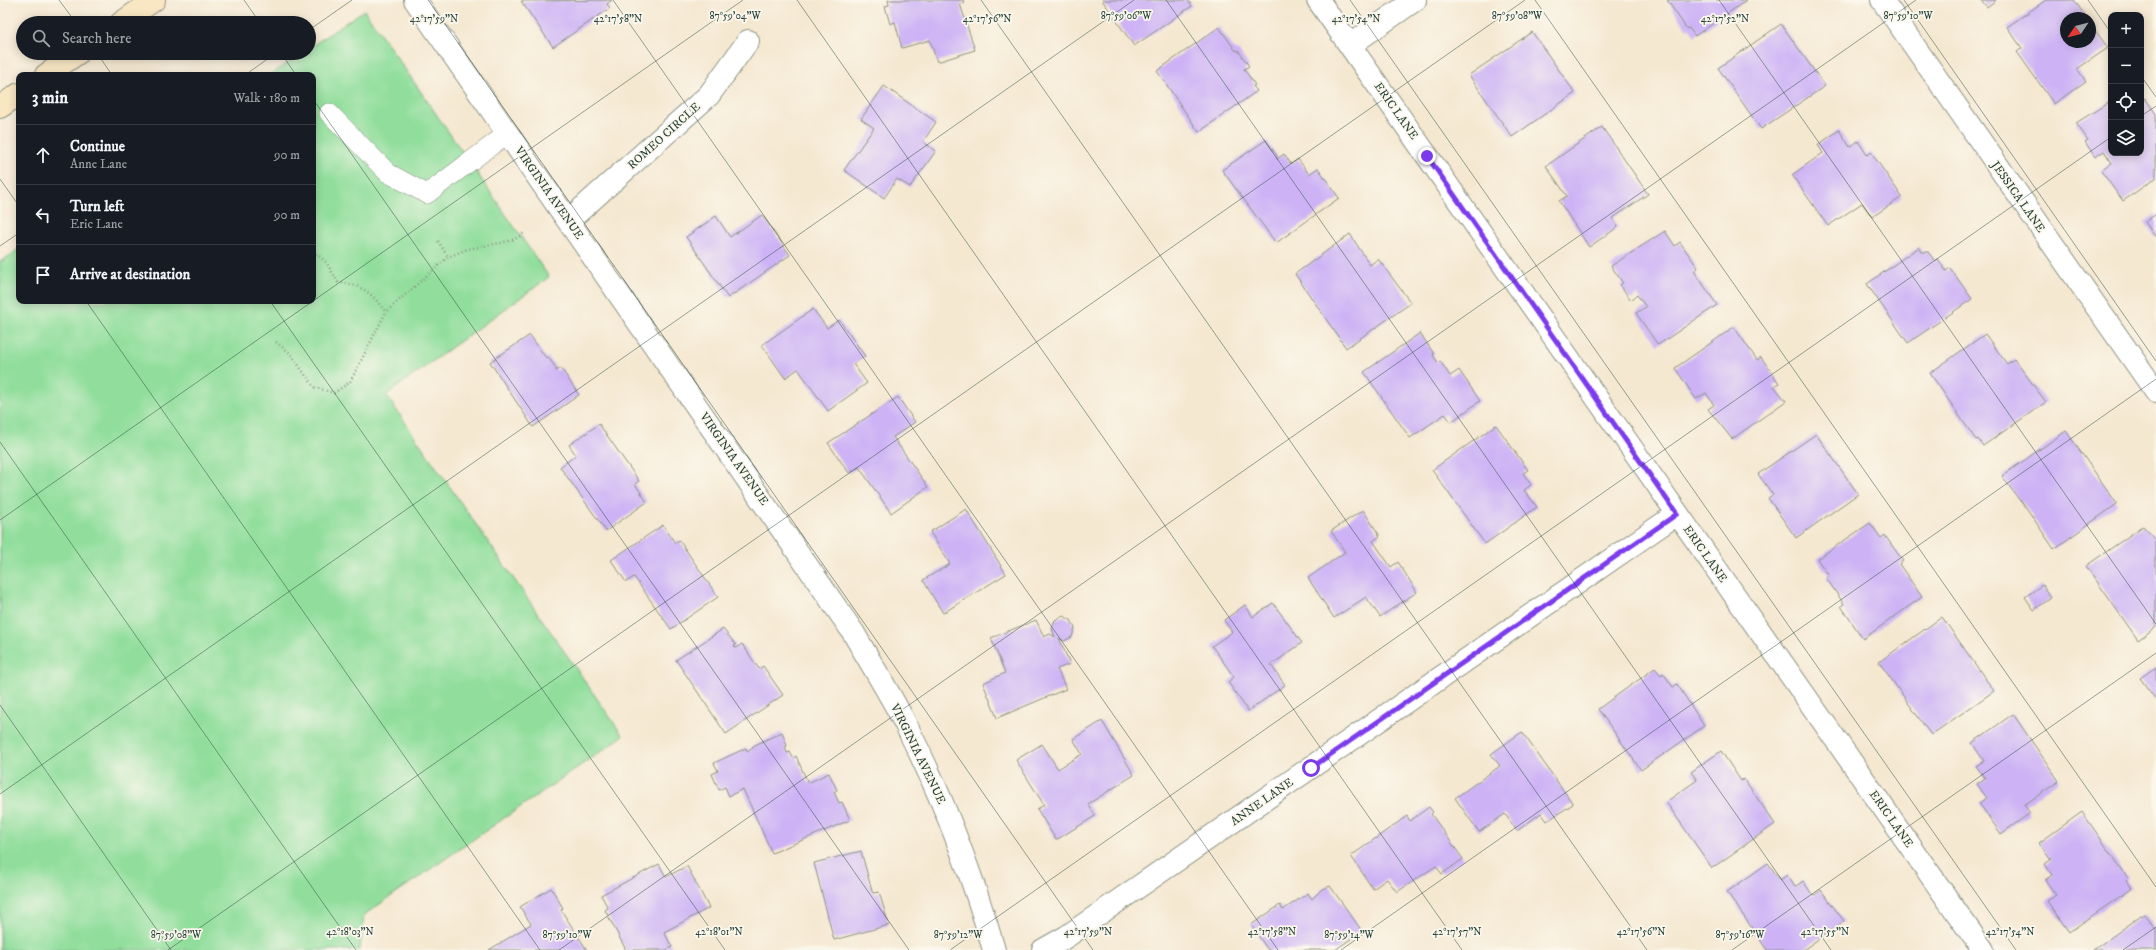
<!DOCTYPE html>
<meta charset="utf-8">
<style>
body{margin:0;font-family:"IM FELL DW Pica",serif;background:#242831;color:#f1f3f6}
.controls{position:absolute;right:12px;top:12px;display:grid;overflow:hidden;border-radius:8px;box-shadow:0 2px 10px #0003}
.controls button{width:36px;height:36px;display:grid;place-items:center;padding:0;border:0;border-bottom:1px solid #363941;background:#171b24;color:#f1f3f6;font:20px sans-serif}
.compass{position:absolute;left:2060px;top:12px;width:36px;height:36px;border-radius:50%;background:#171b24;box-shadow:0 2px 10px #0003;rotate:235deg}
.stop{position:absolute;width:12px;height:12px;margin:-9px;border:3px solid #7c3aed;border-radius:50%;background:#fff}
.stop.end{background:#7c3aed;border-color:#fff;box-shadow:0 1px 4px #0008}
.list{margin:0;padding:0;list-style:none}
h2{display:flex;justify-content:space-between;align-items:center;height:52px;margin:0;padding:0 16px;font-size:17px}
h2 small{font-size:13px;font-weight:400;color:#9ea1a6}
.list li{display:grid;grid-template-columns:26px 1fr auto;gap:12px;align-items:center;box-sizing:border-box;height:60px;padding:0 16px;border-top:1px solid #363941}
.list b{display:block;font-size:15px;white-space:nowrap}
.list p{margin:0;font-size:13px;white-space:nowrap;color:#9ea1a6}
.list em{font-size:13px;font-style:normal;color:#9ea1a6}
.icon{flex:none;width:22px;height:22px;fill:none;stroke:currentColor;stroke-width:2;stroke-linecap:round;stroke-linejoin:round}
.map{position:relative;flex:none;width:2156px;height:950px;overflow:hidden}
.search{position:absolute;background:#171b24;box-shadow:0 2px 10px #0003;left:16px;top:16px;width:300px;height:44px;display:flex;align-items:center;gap:10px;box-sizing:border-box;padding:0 14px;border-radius:22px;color:#9ea1a6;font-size:15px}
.panel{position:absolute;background:#171b24;box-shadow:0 2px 10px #0003;left:16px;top:72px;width:300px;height:232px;border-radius:8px}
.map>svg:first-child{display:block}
.green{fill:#91de9c;stroke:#588e68}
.building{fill:#cdb3f5}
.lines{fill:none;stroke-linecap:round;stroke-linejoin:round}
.lane-casing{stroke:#8a9282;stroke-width:20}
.street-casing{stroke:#8a9282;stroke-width:24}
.secondary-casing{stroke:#8a9282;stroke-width:24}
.path{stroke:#8a9282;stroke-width:2.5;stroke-dasharray:1 3;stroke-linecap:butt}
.lane{stroke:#fff;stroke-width:19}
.street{stroke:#fff;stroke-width:22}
.secondary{stroke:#f9e7c3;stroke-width:22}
.route{stroke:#7c3aed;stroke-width:5}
.ticks{fill:none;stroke:#1f3d34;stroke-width:1;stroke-opacity:0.45}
.labels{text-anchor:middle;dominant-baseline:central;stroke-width:3.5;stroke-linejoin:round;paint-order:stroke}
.street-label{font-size:12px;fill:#1f3d34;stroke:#fbf7ec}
.ticks-label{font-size:10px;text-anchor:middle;fill:#1f3d34;stroke:#fbf7ec;stroke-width:3.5;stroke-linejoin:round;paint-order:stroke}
</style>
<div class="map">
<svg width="2156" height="950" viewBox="0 0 2156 950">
<rect width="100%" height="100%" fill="#fbf7ec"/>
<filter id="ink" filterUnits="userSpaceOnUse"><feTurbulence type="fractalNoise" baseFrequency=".025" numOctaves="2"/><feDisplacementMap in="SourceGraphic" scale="8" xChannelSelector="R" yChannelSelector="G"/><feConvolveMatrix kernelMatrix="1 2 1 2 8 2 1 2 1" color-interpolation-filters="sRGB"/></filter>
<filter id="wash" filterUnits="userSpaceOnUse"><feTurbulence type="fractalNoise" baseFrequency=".012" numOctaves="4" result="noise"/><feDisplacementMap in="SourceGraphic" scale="16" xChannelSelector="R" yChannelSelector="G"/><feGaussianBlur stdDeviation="0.9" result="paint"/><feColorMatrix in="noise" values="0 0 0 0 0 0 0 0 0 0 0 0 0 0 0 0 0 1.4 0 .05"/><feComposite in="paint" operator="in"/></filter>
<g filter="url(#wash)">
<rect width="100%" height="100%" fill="#f5e8d1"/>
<path class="green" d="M364 10 549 277 386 395 623 736 364 915 360 950H0V262L19 249V301H313V75H270L302 53H309V48Z"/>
<g id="blocks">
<path class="building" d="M612 0 607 4 610 8 553 47 521 1Z
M888 0H963L964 3 960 4 975 50 937 62 930 40 902 48 895 22 890 24 885 6 889 5Z
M1102 0H1188L1192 6 1134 46Z
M1667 0H1747L1695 36 1689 28 1687 29Z
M1981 0H1996L1987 7Z
M2046 0H2074L2087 18H2066V42H2090V23L2108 48 2077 69 2086 81 2054 104 2017 52 2022 48 2007 27Z
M1781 24 1825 86 1761 129 1718 68Z
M1219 27 1236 51 1238 50 1249 66 1244 69 1255 85 1253 86 1257 91 1199 132 1157 71Z
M1532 32 1575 93 1512 137 1469 75Z
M884 86 936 122 923 142 936 151 910 187 897 179 884 198 844 170 874 128 861 119Z
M2145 98 2156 114V178L2123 201 2101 171 2112 163 2104 151 2095 157 2085 142 2088 140 2076 123 2111 101V153H2141V101Z
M1602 127 1648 194 1613 218 1618 227 1589 247 1559 201 1567 196 1546 166Z
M1839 130 1850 147 1858 141 1867 155 1871 152 1902 197 1872 217 1862 203 1828 226 1792 175 1823 153 1818 145Z
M1266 140 1277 156V159L1284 154 1291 164 1298 159 1309 174 1318 168 1339 198 1276 243 1222 170Z
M2156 214V238L2145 222Z
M762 215 790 255 728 298 686 237 716 216 730 237Z
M1665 231 1675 246 1680 242 1698 268 1694 271 1717 305 1658 345 1636 313 1646 307 1637 295 1631 300 1620 285 1623 283 1611 266Z
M1350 234 1370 265 1378 259 1411 303 1346 348 1295 274Z
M1919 247 1922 252H1928L1935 261 1938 259 1946 271 1950 268 1972 299 1908 343 1867 284Z
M813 309 827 328 839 320 865 356 853 364 867 383 828 411 798 369 785 378 762 345Z
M1734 327 1757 360 1761 357 1779 383 1774 386 1786 401 1732 439 1708 409 1714 405 1706 393 1696 399 1675 368Z
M1420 333 1434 354 1433 355 1438 363 1440 361 1450 376 1459 370 1480 401 1451 422 1445 414 1410 438 1364 372Z
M1985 334 2007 364 2014 359 2046 402 1983 446 1978 439 1976 440 1930 373Z
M530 335 546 358 548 357 556 368V371L561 368 579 395 533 427 490 362Z
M898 397 915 422 893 437 928 487 891 513 859 467 849 473 828 443Z
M599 424 639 481 635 484 647 502 606 531 560 467 576 455 569 445Z
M1496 425 1528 470 1523 473 1531 485 1524 490 1537 507 1485 544 1432 470Z
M2066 431 2117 504 2054 549 2021 500 2020 501 2002 476Z
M1816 434 1858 494 1796 538 1768 498 1773 495 1758 474Z
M966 509 1006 574 943 613 923 580 950 564 930 532Z
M1363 510 1380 536 1373 541 1391 567 1398 562 1417 592 1380 617 1366 597 1334 618 1308 578 1345 552 1331 531Z
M1870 523 1881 538 1885 535 1886 537 1903 561 1899 564 1922 597 1863 639 1841 606 1844 604 1826 578 1829 576 1817 559Z
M663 525 675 543 679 540 718 597 671 629 634 577 626 582 611 560Z
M2143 526 2156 540V627L2138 640 2086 566Z
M2042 585 2051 598 2034 610 2025 597Z
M1273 603 1302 643 1271 665 1285 685 1248 711 1228 682 1234 677 1212 646 1232 632 1224 620 1245 605 1253 617Z
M1063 616 1071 620 1075 628 1072 637 1064 641 1059 638 1070 664 1057 669 1066 689 997 718 983 683 1005 673 991 638 1036 620 1044 637 1050 634 1055 637 1052 628 1055 620Z
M1942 617 1994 691 1931 735 1879 662Z
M723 629 736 645 734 646 736 648 742 644 759 669 763 666 783 695 726 734 676 660Z
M2156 667V700L2140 678Z
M1655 668 1661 675 1663 673 1673 687 1677 684 1704 726 1641 770 1598 709Z
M2013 714 2059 781 2024 805 2030 813 2001 834 1979 803 1987 798 1977 784 1985 778 1976 766 1984 761 1972 743Z
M1102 721 1134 775 1088 804 1095 816 1056 840 1037 809 1044 805 1016 760 1042 744 1058 769 1082 754 1073 739Z
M782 732 787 746 785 747 787 753 790 752 793 758 796 756 808 783 829 773 837 790 834 792 839 803 842 802 850 820 772 853 743 789 729 796 725 787 719 790 712 774 718 771 714 763 746 748 747 751 753 747V746Z
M1522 732 1573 804 1547 821 1541 813 1517 831 1505 814 1479 832 1455 798 1500 766 1491 754Z
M1721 751 1741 781 1744 779 1775 824 1712 868 1666 802 1697 780 1691 772Z
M1429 807 1433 812 1431 814 1463 859 1442 874 1436 866 1397 892 1387 879 1373 889 1351 856 1407 816 1410 821Z
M2082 812 2128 878 2126 880 2132 888 2069 932 2047 901 2056 895 2045 880 2052 875 2045 864 2052 859H2050L2039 843Z
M861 851 872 891 873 893 879 892 889 925 834 940 814 863Z
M1768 863 1780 880 1787 875 1795 887 1803 881 1813 896 1821 890 1844 921 1803 950H1767L1727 892Z
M659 864 666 877 687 866 709 908 664 932 672 947 666 950H626L605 910 608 908 601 895Z
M1330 886 1362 931 1335 950H1268L1251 925 1280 905 1283 910 1308 893 1312 899 1322 889Z
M551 888 563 908 561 910 587 950H489L531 924 520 907Z
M2144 914 2156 929V950H2093Z"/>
</g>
</g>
<g filter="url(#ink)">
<use href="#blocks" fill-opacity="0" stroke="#8a9282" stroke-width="1"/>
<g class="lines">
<defs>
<path id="lane" d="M329 113 388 173 427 194 508 133"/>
<path id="street" d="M415 0 853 632C871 664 891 695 907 727 943 798 972 874 994 950
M1318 0 1983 950
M1882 0 2156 392
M1350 45 1415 0
M568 221 709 95 748 41
M1043 950 1066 937 1677 514"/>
<path id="secondary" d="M121 23 154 0
M46 75 78 53
M0 107 19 94"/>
</defs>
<use href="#lane" class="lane-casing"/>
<use href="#street" class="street-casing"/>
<use href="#secondary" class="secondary-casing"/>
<path class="path" d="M438 241 448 257
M313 251 326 262 338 282C363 285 371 293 386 312
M276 342 290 353 314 387 334 393 350 382 386 312 448 257 467 249 501 243 515 239 526 232"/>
<use href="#lane" class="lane"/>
<use href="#street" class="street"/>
<use href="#secondary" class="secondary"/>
</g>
</g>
<g class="lines" filter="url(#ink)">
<path class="route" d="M1311 768 1677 514 1427 156"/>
</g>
<path class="ticks" d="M59 0 76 23M244 0 260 23M428 0 1093 950M613 0 1278 950M797 0 1462 950M981 0 1647 950M1166 0 1831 950M1350 0 2016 950M1535 0 2156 887M1719 0 2156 624M1904 0 2156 361M2088 0 2111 33M309 30 352 0M97 53 112 75M281 53 296 75M245 75 276 53M2141 76 2156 97M313 99 909 950M2141 116 2156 106M0 179 19 206M0 246 19 233M86 301 540 950M270 301 725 950M313 301 743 0M0 442 356 950M0 520 313 301M0 705 171 950M0 794 1134 0M168 950 1525 0M559 950 1916 0M950 950 2111 137M1341 950 2156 379M1732 950 2156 653M2123 950 2156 927"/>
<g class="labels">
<g class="street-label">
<text transform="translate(1396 111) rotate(55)">ERIC LANE</text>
<text transform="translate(664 136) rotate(-42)">ROMEO CIRCLE</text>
<text transform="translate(549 193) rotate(55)">VIRGINIA AVENUE</text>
<text transform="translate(2018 197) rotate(55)">JESSICA LANE</text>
<text transform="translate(734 459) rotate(55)">VIRGINIA AVENUE</text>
<text transform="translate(1705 554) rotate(55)">ERIC LANE</text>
<text transform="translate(918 754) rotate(64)">VIRGINIA AVENUE</text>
<text transform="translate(1262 802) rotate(-35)">ANNE LANE</text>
<text transform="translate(1891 819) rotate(55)">ERIC LANE</text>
</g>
</g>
<g class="ticks-label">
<text x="1517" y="19">87°59'08"W</text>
<text x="1908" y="19">87°59'10"W</text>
<text x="735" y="19">87°59'04"W</text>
<text x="1126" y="19">87°59'06"W</text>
<text x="618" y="22">42°17'58"N</text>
<text x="434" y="22">42°17'59"N</text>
<text x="987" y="22">42°17'56"N</text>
<text x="1356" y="22">42°17'54"N</text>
<text x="1725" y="22">42°17'52"N</text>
<text x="350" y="935">42°18'03"N</text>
<text x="719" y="935">42°18'01"N</text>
<text x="1088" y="935">42°17'59"N</text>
<text x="1272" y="935">42°17'58"N</text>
<text x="1457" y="935">42°17'57"N</text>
<text x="1641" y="935">42°17'56"N</text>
<text x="1825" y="935">42°17'55"N</text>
<text x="2010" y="935">42°17'54"N</text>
<text x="176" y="938">87°59'08"W</text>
<text x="567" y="938">87°59'10"W</text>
<text x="958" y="938">87°59'12"W</text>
<text x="1349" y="938">87°59'14"W</text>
<text x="1740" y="938">87°59'16"W</text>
</g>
</svg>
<div class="controls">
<button>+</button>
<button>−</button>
<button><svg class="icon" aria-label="locate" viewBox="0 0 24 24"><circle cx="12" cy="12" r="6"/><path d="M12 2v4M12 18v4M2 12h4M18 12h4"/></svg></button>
<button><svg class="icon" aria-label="layers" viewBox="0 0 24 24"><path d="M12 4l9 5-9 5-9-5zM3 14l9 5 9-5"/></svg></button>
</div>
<svg class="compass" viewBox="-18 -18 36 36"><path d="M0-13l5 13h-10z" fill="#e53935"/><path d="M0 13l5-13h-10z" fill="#9ea1a6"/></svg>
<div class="stop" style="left:1311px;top:768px"></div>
<div class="stop end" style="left:1427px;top:156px"></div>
<div class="search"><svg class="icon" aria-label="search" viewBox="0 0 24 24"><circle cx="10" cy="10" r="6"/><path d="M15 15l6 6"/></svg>Search here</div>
<section class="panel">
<h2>3 min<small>Walk · 180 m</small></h2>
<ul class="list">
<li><svg class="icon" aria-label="ahead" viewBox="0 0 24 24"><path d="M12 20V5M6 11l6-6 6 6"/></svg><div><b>Continue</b><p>Anne Lane</p></div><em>90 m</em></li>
<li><svg class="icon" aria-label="left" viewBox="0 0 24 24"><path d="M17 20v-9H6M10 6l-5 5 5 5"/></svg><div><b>Turn left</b><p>Eric Lane</p></div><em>90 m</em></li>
<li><svg class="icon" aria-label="arrive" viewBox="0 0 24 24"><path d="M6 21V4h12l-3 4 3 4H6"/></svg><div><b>Arrive at destination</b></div></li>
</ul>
</section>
</div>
